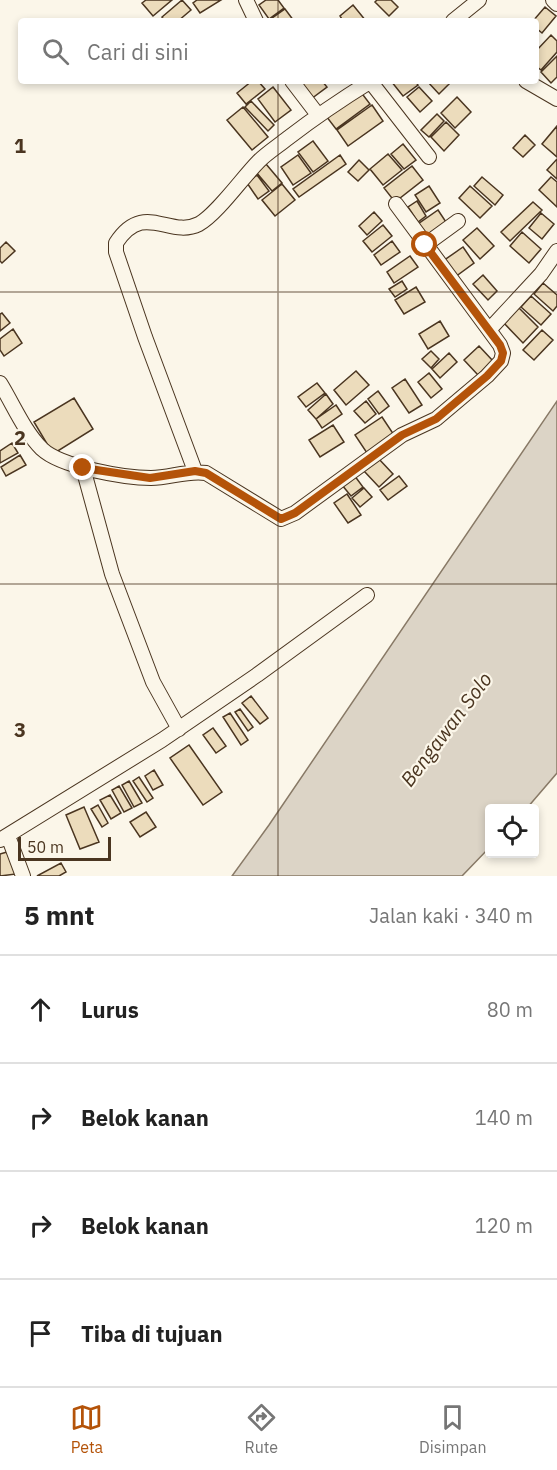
<!DOCTYPE html>
<html lang="id">
<meta charset="utf-8">
<style>
body{margin:0;font-family:"IBM Plex Sans",sans-serif;background:#f6f6f6;color:#222}
.controls{position:absolute;right:18px;bottom:18px;display:grid;overflow:hidden;border-radius:6px;box-shadow:0 3px 9px #0003}
.controls button{width:54px;height:54px;display:grid;place-items:center;padding:0;border:0;border-bottom:2px solid #e0e0e0;background:#fff;color:#222;font:30px sans-serif}
.scale{position:absolute;left:18px;bottom:15px;width:93px;box-sizing:border-box;padding-left:6px;border:3px solid #4a3520;border-top:0;font-size:16px;line-height:21px;white-space:nowrap;color:#4a3520;-webkit-text-stroke:4px #fbf6e9;paint-order:stroke}
.stop{position:absolute;width:18px;height:18px;margin:-14px;border:4px solid #b45309;border-radius:50%;background:#fff}
.stop.end{background:#b45309;border-color:#fff;box-shadow:0 2px 6px #0008}
.list{margin:0;padding:0;list-style:none}
h2{display:flex;justify-content:space-between;align-items:center;height:78px;margin:0;padding:0 24px;font-size:26px}
h2 small{font-size:20px;font-weight:400;color:#767676}
.list li{display:grid;grid-template-columns:39px 1fr auto;gap:18px;align-items:center;box-sizing:border-box;height:108px;padding:0 24px;border-top:2px solid #e0e0e0}
.list b{display:block;font-size:22px;white-space:nowrap}
.list em{font-size:20px;font-style:normal;color:#767676}
.icon{flex:none;width:33px;height:33px;fill:none;stroke:currentColor;stroke-width:2;stroke-linecap:round;stroke-linejoin:round}
.map{position:relative;flex:none;width:557px;height:876px;overflow:hidden}
.search{position:absolute;background:#fff;box-shadow:0 3px 9px #0003;left:18px;right:18px;top:18px;height:66px;display:flex;align-items:center;gap:15px;box-sizing:border-box;padding:0 21px;border-radius:6px;color:#767676;font-size:22px}
.sheet{height:510px;background:#fff}
nav{display:flex;justify-content:space-around;align-items:center;box-sizing:border-box;height:84px;border-top:2px solid #e0e0e0;background:#fff;font-size:16px;color:#767676}
nav a{display:grid;justify-items:center;gap:3px}
nav .on{color:#b45309}
.map>svg:first-child{display:block}
.water{fill:#dcd4c6;stroke:#887966;stroke-width:1.5}
.building{fill:#ecdcbc;stroke:#4a3520;stroke-width:1.5}
.lines{fill:none;stroke-linecap:round;stroke-linejoin:round}
.minor-casing{stroke:#4a3520;stroke-width:16}
.minor{stroke:#fbf6e9;stroke-width:14}
.route{stroke:#b45309;stroke-width:8}
.grid{fill:none;stroke:#4a3520;stroke-width:1.5;stroke-opacity:0.55}
.labels{text-anchor:middle;dominant-baseline:central;stroke-width:4.5;stroke-linejoin:round;paint-order:stroke}
.water-label{font-size:20px;font-style:italic;fill:#4a3520;stroke:#fbf6e9}
.grid-label{font-size:20px;text-anchor:middle;font-weight:bold;fill:#4a3520;stroke:#fbf6e9;stroke-width:4.5;stroke-linejoin:round;paint-order:stroke}
</style>
<div class="map">
<svg width="557" height="876" viewBox="0 0 557 876">
<rect width="100%" height="100%" fill="#fbf6e9"/>
<path class="water" d="M557 401V773L527 808H490L489 848 462 876H232L269 825Z"/>
<path class="building" d="M146 0H172L153 16 142 3Z
M182 0 191 10 178 21H165L162 17Z
M197 0H221L200 13 193 3Z
M266 0H278L284 8 269 19 259 5Z
M377 0H391L398 7 389 16 375 2Z
M353 5 366 21H343L340 16Z
M545 7 556 16 542 33 536 28V21H533Z
M285 9 294 21H268Z
M551 35 557 41V52L541 70 536 66V51Z
M557 56V77L551 83 541 72Z
M252 81H258L265 89 246 104 237 93Z
M298 81H322L327 87 311 99Z
M391 81H415L418 85 403 96Z
M427 81H446L449 84 439 94Z
M273 87 291 110 275 122 258 99Z
M419 87 432 101 420 112 407 97Z
M360 91 370 104 336 129 326 116Z
M457 97 471 112 455 128 441 113Z
M251 101 274 125 268 131 245 107Z
M372 105 383 121 348 146 337 130Z
M243 107 268 137 252 150 227 120Z
M437 114 444 121 429 137 421 130Z
M446 122 459 135 444 151 431 137Z
M557 126V157L542 144Z
M525 135 535 145 523 157 513 148Z
M313 141 328 161 313 172 298 152Z
M403 144 416 160 404 169 391 154Z
M388 154 402 170 383 185 370 169Z
M298 155 311 173 293 185 281 167Z
M340 155 346 164 299 197 293 189Z
M557 159V179L547 170Z
M359 160 369 170 358 181 348 172Z
M266 164 282 183 272 191 256 172Z
M412 166 423 180 395 202 384 188Z
M257 175 269 191 258 199 247 183Z
M482 177 503 195 495 205 474 186Z
M551 177 557 182V207L539 190Z
M282 184 295 200 275 216 262 200Z
M429 186 440 203 426 212 415 195Z
M470 186 492 206 480 218 459 198Z
M417 201 426 216 418 222 408 207Z
M533 202 542 210 510 241 501 232Z
M438 210 446 222 427 235 418 224Z
M374 212 382 221 367 235 359 226Z
M541 213 554 224 542 239 529 228Z
M383 225 392 236 372 252 363 241Z
M477 228 494 246 480 259 463 240Z
M522 232 541 249 529 263 510 246Z
M392 241 400 252 381 265 374 255Z
M6 242 15 251 2 263 0 261V248Z
M463 247 474 263 455 277 443 261Z
M410 256 418 267 394 283 387 272Z
M483 275 497 291 488 300 473 284Z
M402 281 407 289 395 297 389 289Z
M543 283 557 295V306L553 311 534 294Z
M416 287 425 302 404 314 395 300Z
M531 296 551 314 541 325 521 307Z
M516 305 538 327 523 343 501 320Z
M2 313 10 323 0 331V314Z
M440 321 449 336 428 349 419 334Z
M13 329 22 343 4 356 0 350V339Z
M542 330 553 340 534 360 523 350Z
M479 346 493 361 478 375 464 360Z
M431 351 439 359 431 368 422 359Z
M449 353 457 362 440 378 432 369Z
M356 371 369 385 346 405 334 390Z
M429 373 442 389 431 398 418 382Z
M405 379 422 405 409 413 392 388Z
M317 383 325 393 306 407 298 397Z
M378 391 389 406 379 414 368 399Z
M326 394 333 404 316 419 308 410Z
M74 398 93 429 53 454 34 422Z
M366 401 376 414 365 423 354 411Z
M336 405 342 414 322 428 316 419Z
M382 417 394 435 367 453 355 435Z
M333 425 344 442 320 457 309 440Z
M12 443 18 453 0 463V451Z
M20 455 26 465 6 476 1 467Z
M378 458 393 474 379 487 364 471Z
M354 475 363 487 351 496 342 485Z
M399 476 407 486 388 500 380 490Z
M364 488 372 497 360 507 352 498Z
M347 494 361 515 348 523 334 503Z
M251 696 268 718 260 724 242 703Z
M240 709 253 727 248 731 235 712Z
M230 713 248 740 241 745 223 717Z
M213 728 226 746 216 753 203 735Z
M189 745 222 792 203 805 170 758Z
M154 770 163 785 153 790 145 776Z
M139 777 153 798 147 802 133 781Z
M129 781 142 803 134 807 122 785Z
M119 786 132 808 124 812 112 790Z
M110 795 121 813 111 819 100 800Z
M98 805 108 823 102 827 91 809Z
M84 807 99 842 80 849 66 815Z
M146 812 156 827 140 837 130 822Z
M7 852 16 874 0 876V854Z
M61 863 66 872 59 876H37Z"/>
<g class="lines">
<defs>
<path id="minor" d="M246 0 256 21
M553 0 557 4
M453 21 479 0
M292 81 318 115
M370 81 429 157
M526 81 557 99
M396 204 489 330
M425 245 458 221
M0 383C13 404 24 431 42 449 61 467 125 478 151 478 170 478 187 470 206 473L281 519 295 513 402 435 436 419 487 376 501 361 503 353 500 345 489 330 541 274 557 251
M83 468 112 574 153 682 179 729
M195 471 145 337 116 252V243C144 200 169 239 199 224 217 214 243 177 259 161 267 153 278 146 288 138 314 118 342 99 371 81
M8 836 23 876
M0 840 162 740 257 675 367 595"/>
</defs>
<use href="#minor" class="minor-casing"/>
<use href="#minor" class="minor"/>
</g>
<g class="lines">
<path class="route" d="M83 468 150 478 195 471 206 473 281 519 295 513 402 435 436 419 487 376 501 361 503 353 500 345 425 245"/>
</g>
<path class="grid" d="M278 0V21M278 81V876M0 292H557M0 584H557"/>
<g class="labels">
<g class="water-label">
<text transform="translate(446 729) rotate(-53)">Bengawan Solo</text>
</g>
</g>
<g class="grid-label">
<text x="20" y="153">1</text>
<text x="20" y="445">2</text>
<text x="20" y="737">3</text>
</g>
</svg>
<div class="controls">
<button><svg class="icon" aria-label="locate" viewBox="0 0 24 24"><circle cx="12" cy="12" r="6"/><path d="M12 2v4M12 18v4M2 12h4M18 12h4"/></svg></button>
</div>
<div class="scale">50 m</div>
<div class="stop" style="left:425px;top:245px"></div>
<div class="stop end" style="left:83px;top:468px"></div>
<div class="search"><svg class="icon" aria-label="search" viewBox="0 0 24 24"><circle cx="10" cy="10" r="6"/><path d="M15 15l6 6"/></svg>Cari di sini</div>
</div>
<section class="sheet">
<h2>5 mnt<small>Jalan kaki · 340 m</small></h2>
<ul class="list">
<li><svg class="icon" aria-label="ahead" viewBox="0 0 24 24"><path d="M12 20V5M6 11l6-6 6 6"/></svg><div><b>Lurus</b></div><em>80 m</em></li>
<li><svg class="icon" aria-label="right" viewBox="0 0 24 24"><path d="M7 20v-9h11M14 6l5 5-5 5"/></svg><div><b>Belok kanan</b></div><em>140 m</em></li>
<li><svg class="icon" aria-label="right" viewBox="0 0 24 24"><path d="M7 20v-9h11M14 6l5 5-5 5"/></svg><div><b>Belok kanan</b></div><em>120 m</em></li>
<li><svg class="icon" aria-label="arrive" viewBox="0 0 24 24"><path d="M6 21V4h12l-3 4 3 4H6"/></svg><div><b>Tiba di tujuan</b></div></li>
</ul>
</section>
<nav>
<a class="on"><svg class="icon" aria-label="map" viewBox="0 0 24 24"><path d="M3 6l6-2 6 2 6-2v14l-6 2-6-2-6 2zM9 4v14M15 6v14"/></svg>Peta</a>
<a><svg class="icon" aria-label="directions" viewBox="0 0 24 24"><path d="M12 3l9 9-9 9-9-9zM9 14v-3h6M13 9l2 2-2 2"/></svg>Rute</a>
<a><svg class="icon" aria-label="saved" viewBox="0 0 24 24"><path d="M7 4h10v16l-5-4-5 4z"/></svg>Disimpan</a>
</nav>
